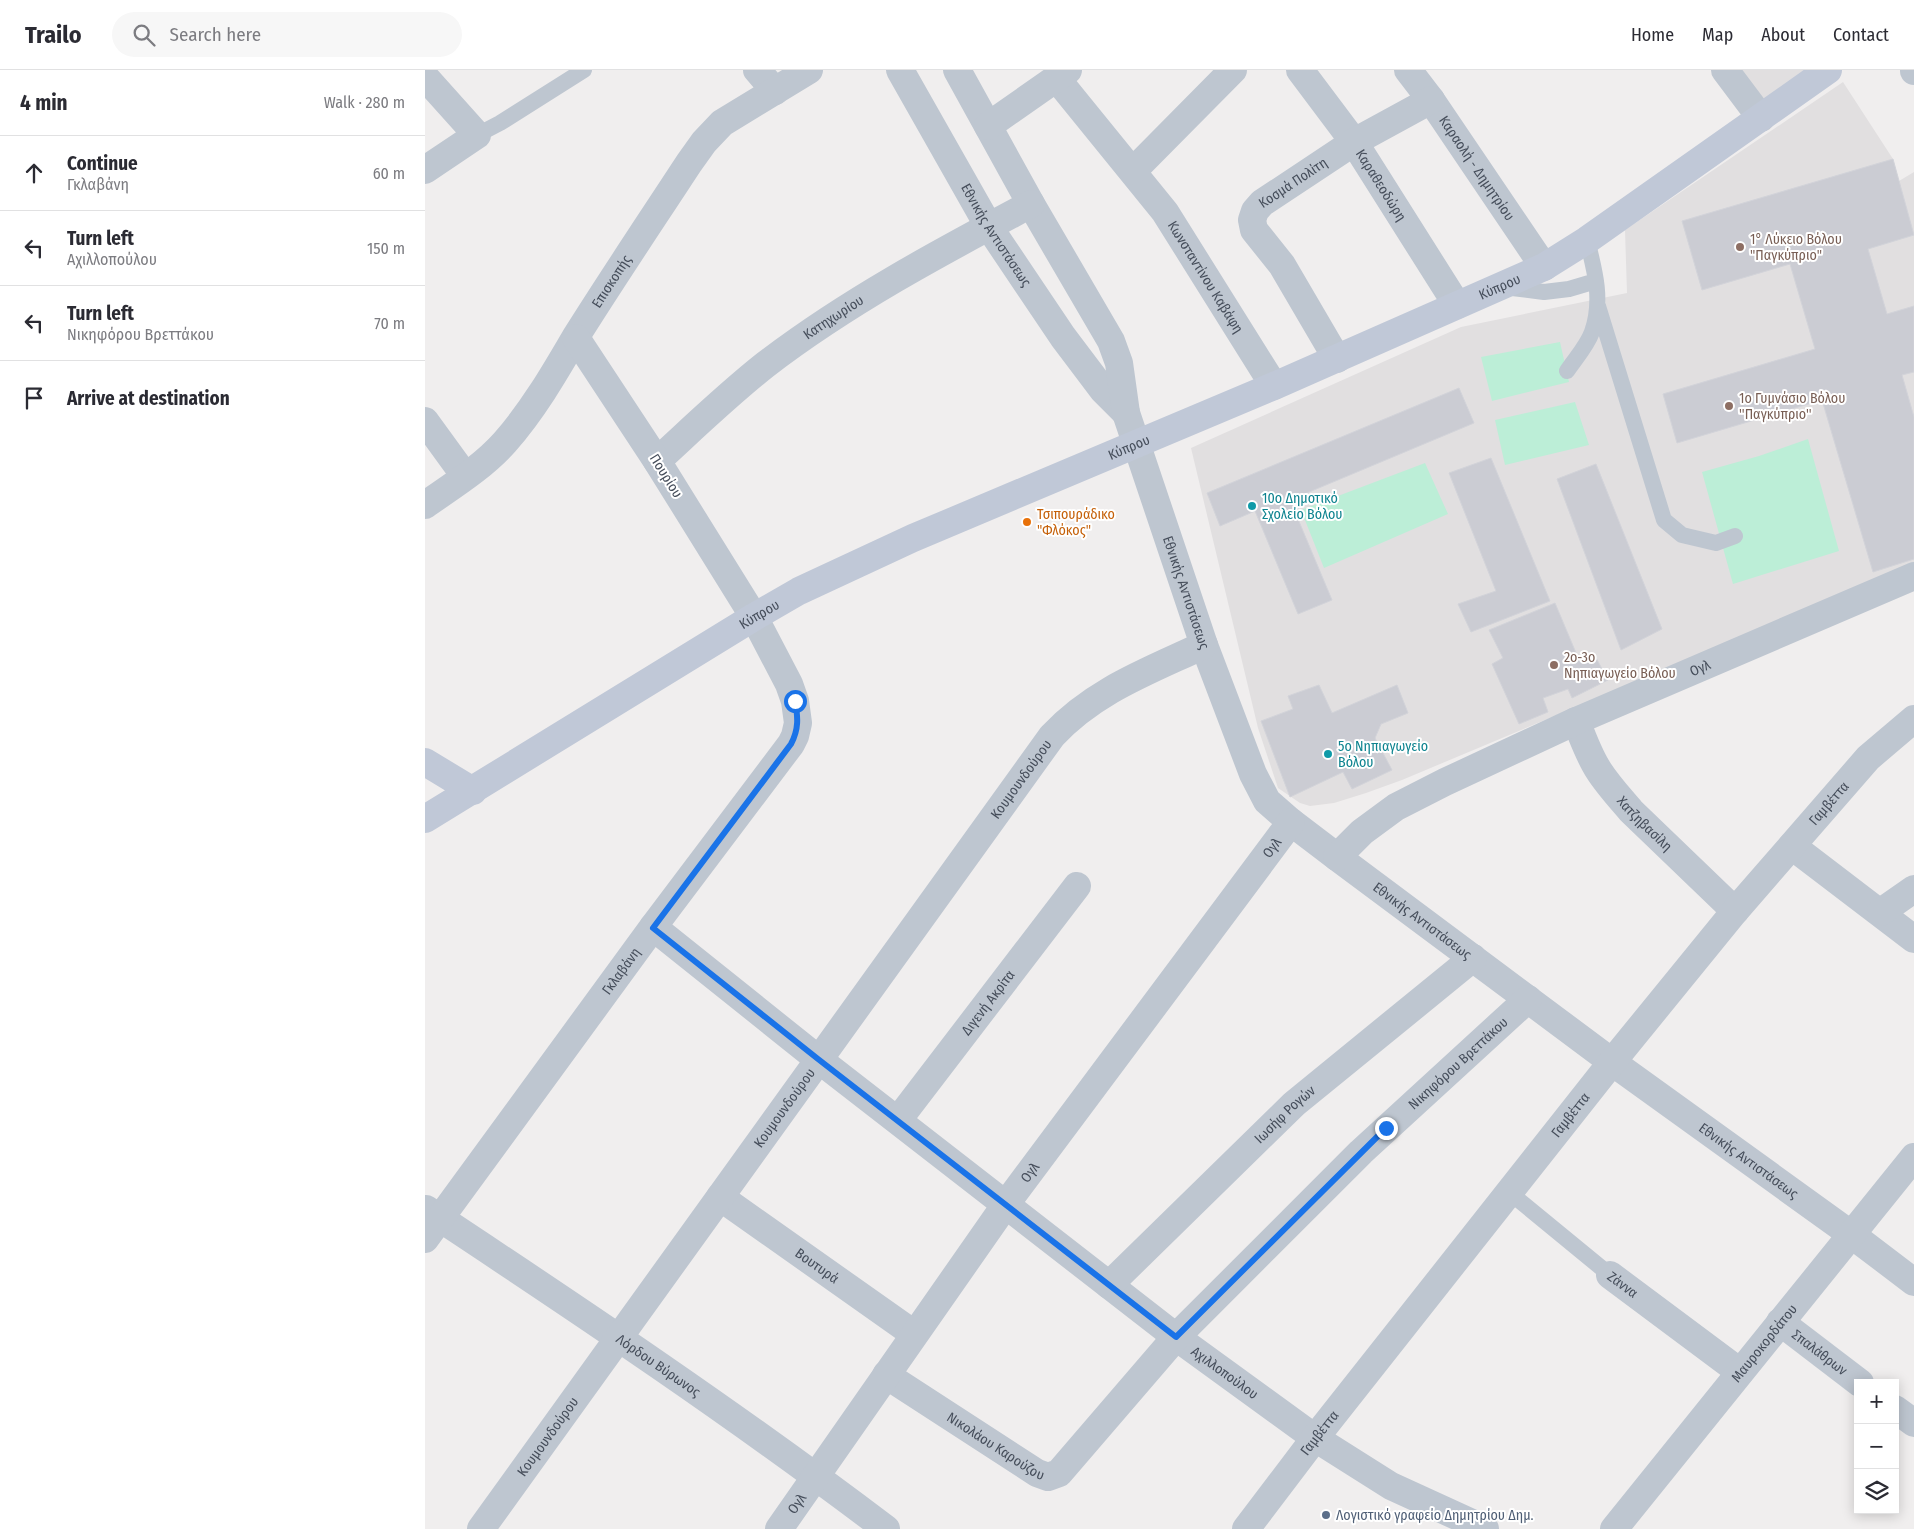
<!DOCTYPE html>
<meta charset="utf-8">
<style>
body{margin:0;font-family:"Fira Sans Condensed",sans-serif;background:#f7f7f7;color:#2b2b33}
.controls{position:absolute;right:15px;bottom:15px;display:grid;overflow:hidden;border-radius:0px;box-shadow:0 2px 12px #0003}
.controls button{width:45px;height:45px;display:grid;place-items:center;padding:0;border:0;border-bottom:1px solid #e1e1e2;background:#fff;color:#2b2b33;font:25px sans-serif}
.stop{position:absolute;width:15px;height:15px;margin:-11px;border:4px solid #1a73e8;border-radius:50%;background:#fff}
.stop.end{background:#1a73e8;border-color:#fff;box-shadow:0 1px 5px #0008}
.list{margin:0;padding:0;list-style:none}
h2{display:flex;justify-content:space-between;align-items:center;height:65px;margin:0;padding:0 20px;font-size:21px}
h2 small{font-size:16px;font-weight:400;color:#7c7c81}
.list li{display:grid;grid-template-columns:32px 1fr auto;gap:15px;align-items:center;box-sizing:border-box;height:75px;padding:0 20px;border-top:1px solid #e1e1e2}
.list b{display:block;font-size:19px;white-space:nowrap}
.list p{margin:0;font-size:16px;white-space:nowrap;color:#7c7c81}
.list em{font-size:16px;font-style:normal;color:#7c7c81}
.icon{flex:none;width:28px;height:28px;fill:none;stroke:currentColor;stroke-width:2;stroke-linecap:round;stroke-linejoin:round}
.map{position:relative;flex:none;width:1489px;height:1459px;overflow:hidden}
header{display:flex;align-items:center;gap:30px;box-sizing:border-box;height:70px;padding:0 25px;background:#fff;border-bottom:1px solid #e1e1e2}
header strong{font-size:24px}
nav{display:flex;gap:28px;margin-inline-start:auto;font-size:18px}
.search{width:350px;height:45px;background:#f7f7f7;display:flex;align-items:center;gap:12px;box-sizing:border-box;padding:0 18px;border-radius:28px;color:#7c7c81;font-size:19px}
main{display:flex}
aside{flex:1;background:#fff}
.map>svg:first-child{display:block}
.education{fill:#e1dfe0}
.green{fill:#bceed7}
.building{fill:#cbccd3;stroke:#d2d3d9}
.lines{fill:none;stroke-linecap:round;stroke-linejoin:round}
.lane{stroke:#bec6d0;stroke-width:16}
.street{stroke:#bec6d0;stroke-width:28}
.secondary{stroke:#c0c8d7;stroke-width:28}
.route{stroke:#1a73e8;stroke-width:6}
.education-dot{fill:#8d6e63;stroke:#fff;stroke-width:2}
.culture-dot{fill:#0f9aa8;stroke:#fff;stroke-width:2}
.food-dot{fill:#e8710a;stroke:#fff;stroke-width:2}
.service-dot{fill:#5c6f8a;stroke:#fff;stroke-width:2}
.labels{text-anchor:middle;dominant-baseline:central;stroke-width:4;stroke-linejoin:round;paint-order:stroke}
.street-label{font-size:14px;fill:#464e5b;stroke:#fff}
.education-label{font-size:14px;fill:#785e54;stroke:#fff;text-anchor:start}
.culture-label{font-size:14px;fill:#0d838f;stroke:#fff;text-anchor:start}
.food-label{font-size:14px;fill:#c56008;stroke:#fff;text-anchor:start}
.service-label{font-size:14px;fill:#4e5e75;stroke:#fff;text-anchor:start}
</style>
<header>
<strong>Trailo</strong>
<div class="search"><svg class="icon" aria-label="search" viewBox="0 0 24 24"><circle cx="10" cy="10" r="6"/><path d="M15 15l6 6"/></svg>Search here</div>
<nav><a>Home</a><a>Map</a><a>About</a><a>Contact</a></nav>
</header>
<main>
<aside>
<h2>4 min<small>Walk · 280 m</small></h2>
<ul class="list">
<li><svg class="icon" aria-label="ahead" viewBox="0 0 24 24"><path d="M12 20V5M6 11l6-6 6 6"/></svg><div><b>Continue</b><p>Γκλαβάνη</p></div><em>60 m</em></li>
<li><svg class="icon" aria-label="left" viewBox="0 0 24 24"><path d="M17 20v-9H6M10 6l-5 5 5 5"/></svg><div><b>Turn left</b><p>Αχιλλοπούλου</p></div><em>150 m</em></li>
<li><svg class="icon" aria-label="left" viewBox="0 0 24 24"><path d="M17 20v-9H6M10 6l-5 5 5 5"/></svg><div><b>Turn left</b><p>Νικηφόρου Βρεττάκου</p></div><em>70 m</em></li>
<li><svg class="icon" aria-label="arrive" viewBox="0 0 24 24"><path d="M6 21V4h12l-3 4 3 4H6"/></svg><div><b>Arrive at destination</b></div></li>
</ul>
</aside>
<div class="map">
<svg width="1489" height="1459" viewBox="0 0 1489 1459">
<rect width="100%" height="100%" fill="#f0eeee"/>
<path class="education" d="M1315 0H1387L1339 33Z
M1418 12 1468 89 1474 111 1489 102V495L977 710 941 723 909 733 885 736 875 733 853 718 833 658 766 378 1036 257 1202 223 1200 160Z"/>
<path class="green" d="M1135 272 1144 312 1067 331 1056 287Z
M1150 332 1164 375 1080 395 1070 350Z
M1383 369 1414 481 1308 514 1277 402 1334 386Z
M1000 393 1023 444 899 498 876 440Z"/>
<path class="building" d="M1468 89 1489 165 1443 179 1462 244 1489 236V302L1477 305 1489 347V489L1448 502 1397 330 1252 373 1238 324 1390 279 1365 194 1277 220 1257 151Z
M1034 318 1049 353 865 430 907 530 873 544 830 441 795 456 782 423Z
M1066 388 1125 531 1046 562 1033 534 1071 521 1024 403Z
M1171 394 1237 559 1196 580 1132 409Z
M1130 533 1154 590 1170 586 1183 610 1147 628 1143 619 1118 628 1123 642 1094 654 1067 594 1078 588 1064 560Z
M894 615 907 643 972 615 983 643 956 654 950 668 967 700 927 719 918 702 865 727 836 651 868 639 863 626Z"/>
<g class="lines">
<path class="lane" d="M52 65 75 53 159 0
M1079 217 1119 222 1144 219 1171 211
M1173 236 1239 450 1257 465 1291 473 1310 466
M1142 301C1150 289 1162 276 1167 262 1178 231 1170 201 1162 170
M1084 1122 1185 1205"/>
<g class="street">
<path d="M332 0 350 21"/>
<path id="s1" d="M475 0 564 157 638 267 678 320 701 343"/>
<path id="s2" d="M532 0 606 134 686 271 694 293 701 343 779 575 828 704 842 731 866 752 912 787 1187 992 1427 1165 1489 1212"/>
<path id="s3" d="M875 0 929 72 1032 235"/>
<path id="s4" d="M983 0 1006 30 1119 197"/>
<path d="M1300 0 1336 48"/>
<path d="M1489 0V1"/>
<path d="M0 7 52 65 0 100"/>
<path id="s5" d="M632 9 740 142 849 316"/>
<path d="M563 56 643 0"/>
<path d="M708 101 808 0"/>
<path id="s6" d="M912 289 857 195 829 160 827 150 830 141 837 133 929 72 1006 30"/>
<path d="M0 351 40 406"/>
<path id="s7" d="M232 391C267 359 302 325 340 295 422 232 514 183 606 134"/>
<path id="s8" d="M0 435C27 416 58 397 80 372 108 340 129 304 150 268 187 209 226 151 264 93L279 72 297 53 384 0"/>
<path id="s9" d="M1151 651C1158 668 1164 686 1174 701 1183 715 1195 728 1206 741L1310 841"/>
<path d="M1367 776 1489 869"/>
<path id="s10" d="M912 787 937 762 971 737 1020 712 1151 651 1489 506"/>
<path d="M1456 842 1489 819"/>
<path id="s11" d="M228 857 393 989 751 1267 890 1368 966 1416 1060 1459"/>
<path id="s12" d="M473 1050 652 816"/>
<path id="s13" d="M295 1127 489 1264"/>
<path id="s14" d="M1 1139C157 1242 312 1346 461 1459"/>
<path id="s15" d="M0 1169 228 857 366 674 370 666 373 653 370 631 364 614 329 547 232 391 151 268"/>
<path id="s16" d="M1185 1205 1315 1302"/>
<path id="s17" d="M684 1215 869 1034 1048 888"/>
<path id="s18" d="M1355 1252 1435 1313"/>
<path id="s19" d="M461 1305 612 1403 623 1407 634 1403 751 1267 936 1082 1103 929"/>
<path d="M1470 1339 1489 1353"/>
<path id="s20" d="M56 1459 627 666C670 620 724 601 779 575"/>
<path id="s21" d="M354 1459 581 1134 866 752"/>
<path id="s22" d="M821 1459 890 1368 1187 992 1310 841 1443 688 1489 649"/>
<path id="s23" d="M1189 1459 1489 1087"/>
</g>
<g class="secondary">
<path d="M0 692 48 721"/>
<path id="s24" d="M0 749 329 547 374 521 488 468 849 316 1119 197 1162 170 1403 0"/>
</g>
</g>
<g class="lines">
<path class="route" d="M370 631C373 647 374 659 366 674L228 858 393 989 751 1267 961 1058"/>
</g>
<g class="education-dot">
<circle cx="1315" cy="177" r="5"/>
<circle cx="1304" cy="336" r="5"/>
<circle cx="1129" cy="595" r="5"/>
</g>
<g class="culture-dot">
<circle cx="827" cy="436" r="5"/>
<circle cx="903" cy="684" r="5"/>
</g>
<circle class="food-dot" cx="602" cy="452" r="5"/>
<circle class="service-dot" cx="901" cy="1445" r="5"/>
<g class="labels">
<g class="street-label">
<text stroke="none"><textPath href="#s4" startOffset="120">Καραολή - Δημητρίου</textPath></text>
<text stroke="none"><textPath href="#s6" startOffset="221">Κοσμά Πολίτη</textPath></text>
<text stroke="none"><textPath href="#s3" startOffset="141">Καραθεοδώρη</textPath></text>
<text stroke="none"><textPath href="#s1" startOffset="191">Εθνικής Αντιστάσεως</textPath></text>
<text stroke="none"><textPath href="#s5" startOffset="248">Κωνσταντίνου Καβάφη</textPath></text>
<text stroke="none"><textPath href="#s8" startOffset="295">Επισκοπής</textPath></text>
<text stroke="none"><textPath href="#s24" startOffset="1202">Κύπρου</textPath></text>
<text stroke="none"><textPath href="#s7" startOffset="228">Κατηχωρίου</textPath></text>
<text stroke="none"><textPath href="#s24" startOffset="798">Κύπρου</textPath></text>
<text transform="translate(241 406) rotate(58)">Πουρίου</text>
<text stroke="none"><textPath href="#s2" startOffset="575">Εθνικής Αντιστάσεως</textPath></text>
<text stroke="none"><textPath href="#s24" startOffset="392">Κύπρου</textPath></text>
<text stroke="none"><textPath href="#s10" startOffset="412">Ογλ</textPath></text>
<text stroke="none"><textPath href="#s20" startOffset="924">Κουμουνδούρου</textPath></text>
<text stroke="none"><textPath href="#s22" startOffset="931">Γαμβέττα</textPath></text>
<text stroke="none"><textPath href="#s9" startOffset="125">Χατζηβασίλη</textPath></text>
<text stroke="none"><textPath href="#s21" startOffset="841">Ογλ</textPath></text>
<text stroke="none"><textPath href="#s2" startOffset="995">Εθνικής Αντιστάσεως</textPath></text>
<text stroke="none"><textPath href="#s15" startOffset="332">Γκλαβάνη</textPath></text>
<text stroke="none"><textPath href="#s12" startOffset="148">Διγενή Ακρίτα</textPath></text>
<text stroke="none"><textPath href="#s19" startOffset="776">Νικηφόρου Βρεττάκου</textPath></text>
<text stroke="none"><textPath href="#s20" startOffset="519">Κουμουνδούρου</textPath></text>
<text stroke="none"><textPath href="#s17" startOffset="245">Ιωσήφ Ρογών</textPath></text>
<text stroke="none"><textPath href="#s22" startOffset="526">Γαμβέττα</textPath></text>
<text stroke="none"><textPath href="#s2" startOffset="1400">Εθνικής Αντιστάσεως</textPath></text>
<text stroke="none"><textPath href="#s21" startOffset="436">Ογλ</textPath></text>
<text stroke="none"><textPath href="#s13" startOffset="119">Βουτυρά</textPath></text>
<text stroke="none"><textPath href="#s16" startOffset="16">Ζάννα</textPath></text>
<text stroke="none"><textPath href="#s23" startOffset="239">Μαυροκορδάτου</textPath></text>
<text stroke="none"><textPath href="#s18" startOffset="50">Σπαλάθρων</textPath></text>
<text stroke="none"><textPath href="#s14" startOffset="280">Λόρδου Βύρωνος</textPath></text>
<text stroke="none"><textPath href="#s11" startOffset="725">Αχιλλοπούλου</textPath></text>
<text stroke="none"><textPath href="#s22" startOffset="121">Γαμβέττα</textPath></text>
<text stroke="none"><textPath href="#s20" startOffset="114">Κουμουνδούρου</textPath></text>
<text stroke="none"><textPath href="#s19" startOffset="131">Νικολάου Καρούζου</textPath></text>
<text stroke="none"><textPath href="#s21" startOffset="31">Ογλ</textPath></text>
</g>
<g class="education-label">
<text x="1325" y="169">1° Λύκειο Βόλου<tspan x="1325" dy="16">"Παγκύπριο"</tspan></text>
<text x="1314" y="328">1ο Γυμνάσιο Βόλου<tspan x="1314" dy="16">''Παγκύπριο''</tspan></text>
<text x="1139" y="587">2ο-3ο<tspan x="1139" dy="16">Νηπιαγωγείο Βόλου</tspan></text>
</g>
<g class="culture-label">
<text x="837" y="428">10ο Δημοτικό<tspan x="837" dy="16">Σχολείο Βόλου</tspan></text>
<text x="913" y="676">5ο Νηπιαγωγείο<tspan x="913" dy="16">Βόλου</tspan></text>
</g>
<g class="food-label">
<text x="612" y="444">Τσιπουράδικο<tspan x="612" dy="16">"Φλόκος"</tspan></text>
</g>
<g class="service-label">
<text x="911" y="1445">Λογιστικό γραφείο Δημητρίου Δημ.</text>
</g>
</g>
</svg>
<div class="controls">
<button>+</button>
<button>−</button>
<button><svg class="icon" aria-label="layers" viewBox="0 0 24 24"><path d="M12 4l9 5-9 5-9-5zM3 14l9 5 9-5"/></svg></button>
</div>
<div class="stop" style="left:370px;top:631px"></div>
<div class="stop end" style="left:961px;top:1058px"></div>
</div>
</main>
